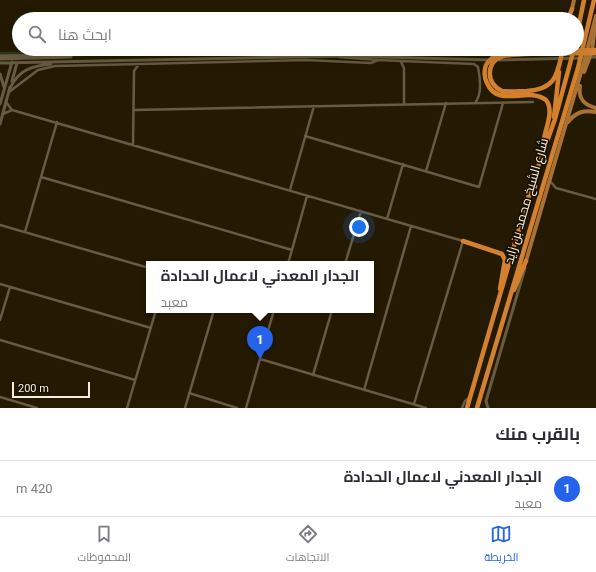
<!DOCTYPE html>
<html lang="ar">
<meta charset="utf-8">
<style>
body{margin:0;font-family:Roboto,Cairo,sans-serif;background:#f7f7f7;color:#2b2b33;direction:rtl}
.scale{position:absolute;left:12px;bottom:10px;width:78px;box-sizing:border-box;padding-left:4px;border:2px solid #f5eee0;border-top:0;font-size:11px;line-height:14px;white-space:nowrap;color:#f5eee0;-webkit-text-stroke:3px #1b1100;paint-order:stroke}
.you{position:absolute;left:359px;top:227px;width:14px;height:14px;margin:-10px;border:3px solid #fff;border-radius:50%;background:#1a73e8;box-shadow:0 0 0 6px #1a73e833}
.badge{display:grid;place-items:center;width:26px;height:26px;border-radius:50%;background:#2563eb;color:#fff;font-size:13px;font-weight:700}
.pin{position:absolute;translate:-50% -33px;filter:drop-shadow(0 1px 2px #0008)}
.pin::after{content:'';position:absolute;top:21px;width:14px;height:12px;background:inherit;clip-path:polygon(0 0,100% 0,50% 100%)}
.popup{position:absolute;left:146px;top:261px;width:228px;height:52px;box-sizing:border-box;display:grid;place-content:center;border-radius:0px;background:#fff;filter:drop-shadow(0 1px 3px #0005);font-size:13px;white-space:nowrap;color:#7c7c81}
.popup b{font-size:15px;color:#2b2b33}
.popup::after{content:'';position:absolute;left:50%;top:100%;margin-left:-8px;border:8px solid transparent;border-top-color:#fff}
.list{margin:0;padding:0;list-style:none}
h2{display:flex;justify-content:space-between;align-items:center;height:52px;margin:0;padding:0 16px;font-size:17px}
h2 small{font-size:13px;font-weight:400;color:#7c7c81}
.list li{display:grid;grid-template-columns:26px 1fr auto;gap:12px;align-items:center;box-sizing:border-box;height:56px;padding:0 16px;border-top:1px solid #e1e1e2}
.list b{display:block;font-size:15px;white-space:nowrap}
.list p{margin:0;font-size:13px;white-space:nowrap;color:#7c7c81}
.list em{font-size:13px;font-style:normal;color:#7c7c81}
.icon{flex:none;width:22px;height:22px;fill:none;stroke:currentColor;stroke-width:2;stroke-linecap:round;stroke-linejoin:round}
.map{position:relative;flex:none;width:596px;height:408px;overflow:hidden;direction:ltr}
.search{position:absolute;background:#fff;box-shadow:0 4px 16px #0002;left:12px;right:12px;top:12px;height:44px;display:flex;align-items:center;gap:10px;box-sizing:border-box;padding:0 14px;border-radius:22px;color:#7c7c81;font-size:15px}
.sheet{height:108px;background:#fff}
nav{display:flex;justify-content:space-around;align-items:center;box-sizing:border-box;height:56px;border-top:1px solid #e1e1e2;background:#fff;font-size:11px;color:#7c7c81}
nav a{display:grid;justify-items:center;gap:2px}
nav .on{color:#2563eb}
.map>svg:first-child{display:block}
.green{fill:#2f3617}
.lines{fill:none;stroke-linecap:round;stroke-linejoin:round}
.minor{stroke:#675b42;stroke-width:2.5}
.tertiary{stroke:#675b42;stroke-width:3}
.primary{stroke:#a87237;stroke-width:4}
.motorway{stroke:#d3812f;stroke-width:4.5}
.labels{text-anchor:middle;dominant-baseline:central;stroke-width:3.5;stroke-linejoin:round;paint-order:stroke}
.street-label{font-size:13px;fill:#f5eee0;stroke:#1b1100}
</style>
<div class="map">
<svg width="596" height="408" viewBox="0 0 596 408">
<rect width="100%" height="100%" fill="#241a03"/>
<path class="green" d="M135 49H299L0 56V52Z"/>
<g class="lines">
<path class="minor" d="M339 57 378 60 474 64 478 67C480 77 482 95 475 103
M401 62 404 68V103
M9 92 38 70 55 66 306 60 371 63 378 60
M6 102 12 110 463 241 414 404
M134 110 533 102
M3 114 12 110
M305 136 479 187 503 103
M133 145 134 71 139 64
M426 171 446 103
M41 177 292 250
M550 181 556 188 596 199
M290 190 314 106
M387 219 403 164
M0 225 149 268
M25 232 57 122
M288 264 307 196
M345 264 361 211
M0 284 151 328
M0 320 10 287
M0 340 135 380
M260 359 426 408
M313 375 332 310
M364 390 411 226
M189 393 237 408
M0 397 37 408
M127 408 156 310
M185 408 214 310
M246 408 274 310
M462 408 465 401 470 397"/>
<path class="tertiary" d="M425 49 503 52 555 51
M0 56 406 49
M588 57H596
M0 59 71 57
M498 60 582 58
M0 63 345 56 490 60
M0 74 4 87
M12 81 17 63
M10 88C19 70 31 66 51 64
M0 104 12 62
M0 124 10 87
M488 408 486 401 525 268"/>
<path class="primary" d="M572 9 574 0
M584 72 592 51 595 26
M580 86C578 99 584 105 596 108
M568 122C576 112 583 110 596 112
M526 261 584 62 596 16"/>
<path class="motorway" d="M568 19 572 9
M577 34 584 0
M563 49C557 74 557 89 527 91 519 91 511 92 502 91 486 84 485 62 503 56 533 52 565 54 595 53H596
M555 51 596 50
M503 52C495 55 490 58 486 65 484 70 484 78 487 83 498 109 528 86 546 100 556 113 542 133 543 148
M554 117 559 72
M463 241 502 254 505 260 500 289
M514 290 526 261
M467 408 533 181 555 119 574 49
M477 408 578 68 594 0"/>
</g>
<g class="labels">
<g class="street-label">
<text transform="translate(526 201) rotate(-74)">شارع الشيخ محمد بن زايد</text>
</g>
</g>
</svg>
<div class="scale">200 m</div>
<div class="you"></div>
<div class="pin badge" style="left:260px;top:359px">1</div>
<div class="popup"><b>الجدار المعدني لاعمال الحدادة</b>معبد</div>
<div class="search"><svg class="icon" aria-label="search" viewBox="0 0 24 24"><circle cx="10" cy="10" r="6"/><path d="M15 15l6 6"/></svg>ابحث هنا</div>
</div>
<section class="sheet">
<h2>بالقرب منك<small></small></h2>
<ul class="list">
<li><span class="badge">1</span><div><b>الجدار المعدني لاعمال الحدادة</b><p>معبد</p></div><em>420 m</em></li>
</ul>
</section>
<nav>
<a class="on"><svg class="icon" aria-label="map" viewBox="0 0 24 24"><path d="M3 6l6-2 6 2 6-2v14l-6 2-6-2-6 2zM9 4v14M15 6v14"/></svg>الخريطة</a>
<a><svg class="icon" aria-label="directions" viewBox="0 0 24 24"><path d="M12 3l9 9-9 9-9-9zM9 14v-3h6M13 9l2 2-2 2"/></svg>الاتجاهات</a>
<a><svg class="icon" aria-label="saved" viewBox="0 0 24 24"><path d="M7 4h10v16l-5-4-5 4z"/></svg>المحفوظات</a>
</nav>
